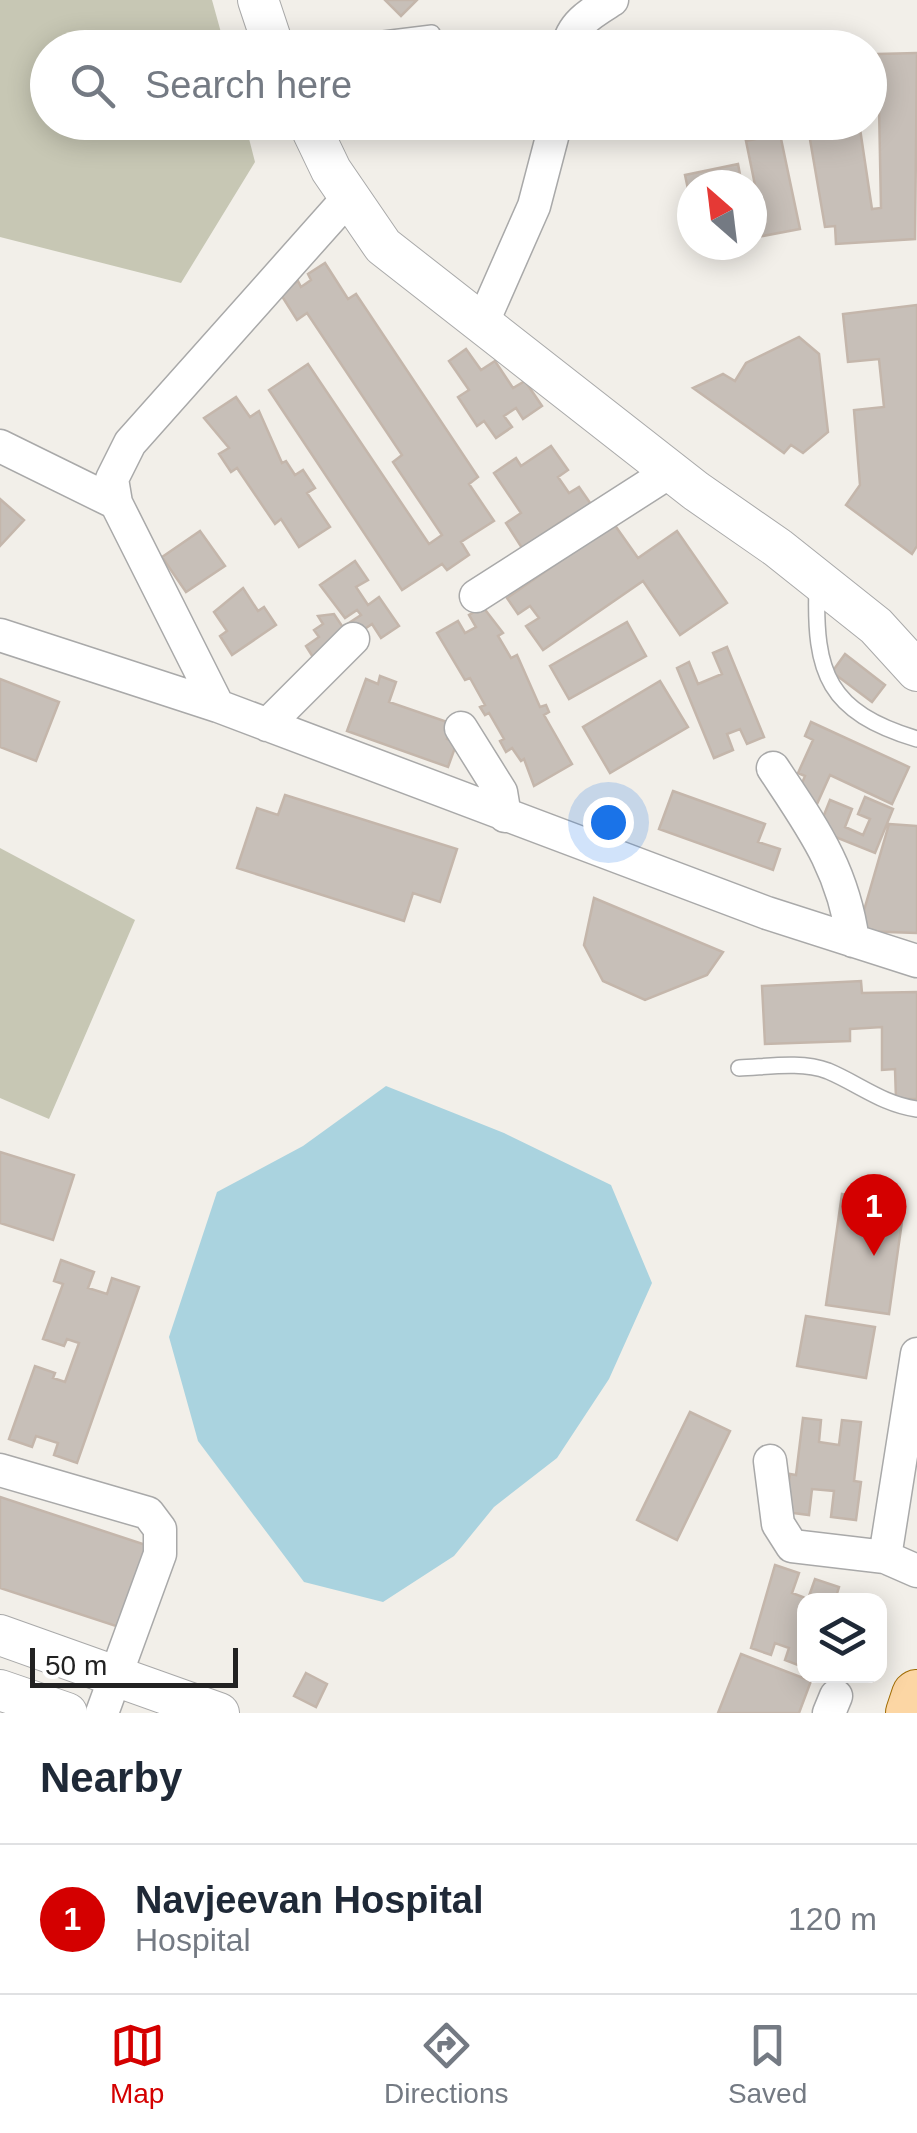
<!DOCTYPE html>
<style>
body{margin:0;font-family:Helvetica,sans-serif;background:#f2f2f3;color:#1f2937}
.controls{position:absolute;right:30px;bottom:30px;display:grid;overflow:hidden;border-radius:20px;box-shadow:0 5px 25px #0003}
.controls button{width:90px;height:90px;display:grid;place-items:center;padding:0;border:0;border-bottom:2px solid #e0e1e3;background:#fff;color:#1f2937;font:50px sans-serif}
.compass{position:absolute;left:677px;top:170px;width:90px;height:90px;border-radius:50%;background:#fff;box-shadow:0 5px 25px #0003;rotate:332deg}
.scale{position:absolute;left:30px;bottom:25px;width:208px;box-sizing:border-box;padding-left:10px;border:5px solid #222;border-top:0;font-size:28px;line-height:35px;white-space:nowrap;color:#222;-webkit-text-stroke:8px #fff;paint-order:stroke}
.you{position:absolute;left:608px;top:822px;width:35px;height:35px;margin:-25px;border:8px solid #fff;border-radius:50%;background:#1a73e8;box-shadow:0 0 0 15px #1a73e833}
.badge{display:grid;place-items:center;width:65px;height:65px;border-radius:50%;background:#d40000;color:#fff;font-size:32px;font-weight:700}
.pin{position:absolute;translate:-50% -82px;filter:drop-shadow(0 2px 5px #0008)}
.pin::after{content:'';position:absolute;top:52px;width:35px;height:30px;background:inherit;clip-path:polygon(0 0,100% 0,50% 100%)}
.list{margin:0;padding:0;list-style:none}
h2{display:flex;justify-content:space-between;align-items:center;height:130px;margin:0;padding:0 40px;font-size:42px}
h2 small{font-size:32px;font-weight:400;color:#747a83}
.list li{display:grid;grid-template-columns:65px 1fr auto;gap:30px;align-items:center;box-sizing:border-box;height:150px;padding:0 40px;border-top:2px solid #e0e1e3}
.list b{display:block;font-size:38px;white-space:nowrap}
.list p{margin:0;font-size:32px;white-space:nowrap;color:#747a83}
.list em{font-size:32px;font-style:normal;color:#747a83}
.icon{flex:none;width:55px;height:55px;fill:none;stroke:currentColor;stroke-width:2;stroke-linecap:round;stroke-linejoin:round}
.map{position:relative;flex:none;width:917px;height:1713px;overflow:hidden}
.search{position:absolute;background:#fff;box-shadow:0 5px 25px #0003;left:30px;right:30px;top:30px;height:110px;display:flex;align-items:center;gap:25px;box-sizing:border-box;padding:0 35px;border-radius:55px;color:#747a83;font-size:38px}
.sheet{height:280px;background:#fff}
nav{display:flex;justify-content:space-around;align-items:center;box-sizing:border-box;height:140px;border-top:2px solid #e0e1e3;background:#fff;font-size:28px;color:#747a83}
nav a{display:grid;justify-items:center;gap:5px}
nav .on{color:#d40000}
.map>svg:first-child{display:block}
.construction{fill:#c7c7b4}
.water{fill:#aad3df}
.building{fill:#c7bfb8;stroke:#c4b6ab;stroke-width:2.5}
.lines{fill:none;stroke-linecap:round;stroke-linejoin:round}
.service-casing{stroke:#a9a9a9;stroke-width:18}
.minor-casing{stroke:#a9a9a9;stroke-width:35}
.tertiary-casing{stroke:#a9a9a9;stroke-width:42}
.primary-casing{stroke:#a06b00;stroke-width:52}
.service{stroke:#fff;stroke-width:15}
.minor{stroke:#fff;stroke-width:32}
.tertiary{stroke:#fff;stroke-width:40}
.primary{stroke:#fcd6a4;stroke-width:50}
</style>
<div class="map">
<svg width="917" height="1713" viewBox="0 0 917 1713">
<rect width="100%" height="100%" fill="#f2efe9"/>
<path class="construction" d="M0 0H212L225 47 48 48V122L245 123 255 162 181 283 0 237Z
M0 848 135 920 49 1119 0 1098Z"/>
<path class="water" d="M386 1086 504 1133 611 1185 652 1283 609 1379 557 1458 494 1507 454 1556 383 1602 304 1582 198 1441 169 1337 217 1192 303 1146Z"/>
<path class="building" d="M385 0H417L401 16Z
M917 53 915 239 836 244 835 226 825 227 807 122H859L872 209 881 208 878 54Z
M780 134 800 229 752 238V191L756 190 746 141Z
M738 164 742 185H692V208L685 175Z
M325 263 348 299 356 294 478 477 469 484 494 521 461 542 469 555 447 570 442 564 402 590 269 390 308 364 429 544 442 535 393 462 402 455 307 313 297 320 280 293 298 281 301 287 311 280 308 274Z
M917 305V546L912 554 846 505 860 485 854 410 884 407 879 359 848 362 843 314Z
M799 337 819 354 828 432 803 453 791 445 784 453 693 388 723 374 735 381 746 363Z
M466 349 481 370 495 361 513 388 525 381 542 406 523 419 516 408 504 416 512 427 496 438 484 421 477 426 458 397 469 390 449 361Z
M236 397 250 417 259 411 282 463 286 461 295 475 303 470 315 488 307 493 330 527 299 547 281 519 275 524 237 468 231 472 219 454 229 448 204 418Z
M551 446 568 470 558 477 569 493 579 487 595 510 573 525 568 517 522 548 506 523 521 513 494 473 516 458 521 466Z
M0 499 24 520 0 546Z
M614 524 638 558 677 531 727 603 680 635 643 581 543 650 526 626 539 618 530 606 518 614 507 598Z
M200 531 225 566 186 592 162 557Z
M355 561 368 580 356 587 368 605 379 597 399 626 381 638 372 624 316 662 306 646 319 637 314 630 323 624 318 616 334 614 346 632 352 628 349 623 361 615 357 610 345 618 320 585Z
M243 588 258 611 264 607 276 625 232 655 220 636 227 631 214 612Z
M483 607 503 633 498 636 511 658 517 655 540 707 546 705 549 712 544 715 572 764 534 786 524 759 521 761 512 748 506 752 500 741 504 739 489 713 485 715 480 707 485 705 470 678 465 680 437 633 458 621 465 633 476 627 469 615Z
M627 622 646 656 569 699 550 666Z
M727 647 764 737 747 744 740 729 727 734 733 750 714 758 677 668 689 662 698 684 722 674 713 653Z
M845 654 885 685 872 702 832 672Z
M380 676 396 682 389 702 453 724 447 739 457 742 448 767 347 731 366 679 378 684Z
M0 679 59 702 36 761 0 747Z
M660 681 688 727 610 773 583 727Z
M811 722 909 767 892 804 830 775 817 804 797 795 805 776 798 773 813 740 805 736Z
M673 791 765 824 758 842 780 849 773 870 659 829Z
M285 795 457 849 440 902 413 893 404 921 237 868 257 808 278 815Z
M865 797 893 809 875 853 818 830 830 800 852 809 845 827 863 835 870 819 858 814Z
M889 824 917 826V933L858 931Z
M594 898 723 952 707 975 645 1000 603 981 584 945Z
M861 981 862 993 917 992V1099H896L895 1069 882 1070V1027L850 1029V1041L765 1044 762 986Z
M0 1152 74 1175 53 1240 0 1223Z
M842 1194 904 1207 889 1314 826 1305Z
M61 1260 94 1272 88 1288 107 1294 112 1278 139 1287 77 1463 54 1455 58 1443 36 1436 32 1447 9 1439 35 1366 55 1373 53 1378 65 1382 79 1343 67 1339 64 1346 43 1339 63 1284 54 1281Z
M806 1316 875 1327 866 1378 797 1366Z
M690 1412 730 1431 677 1540 637 1520Z
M803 1418 821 1420 819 1442 839 1445 842 1420 861 1422 854 1481 861 1482 856 1520 831 1517 834 1491 812 1489 809 1515 785 1512 790 1474 796 1475Z
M0 1497 149 1546 122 1628 0 1588Z
M775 1565 799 1573 792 1593 808 1599 815 1579 839 1587 835 1600H804L803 1667 785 1660 789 1648 775 1643 771 1655 751 1648Z
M741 1654 811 1681 799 1713H718Z
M306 1673 327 1684 316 1707 294 1696Z"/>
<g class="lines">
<defs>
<path id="service" d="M310 48 432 33
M817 586C814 674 828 712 917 739
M739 1068C767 1067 801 1061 828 1071 859 1084 882 1104 917 1109"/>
<path id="minor" d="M568 48C571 24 593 12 612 0
M482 324 534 206 556 122
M0 446 116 503
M476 596 671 471
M0 635 218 706 767 913 917 961
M218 706 116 503 112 479 130 443 349 197
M267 725 353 639
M461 728 501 792 505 816
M773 768C812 827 843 868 853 941
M917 1354 885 1557 917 1571
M770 1461 778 1524 792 1546 885 1557
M0 1470 148 1513 160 1529V1554L102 1713
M829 1713 836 1696"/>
<path id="tertiary" d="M258 0 274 48
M308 122 331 170 383 246 696 491 778 548 876 626 917 671
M0 1635 219 1713
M0 1690 67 1713"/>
<path id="primary" d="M911 1713 917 1695"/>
</defs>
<use href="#service" class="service-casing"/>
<use href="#minor" class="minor-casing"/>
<use href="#tertiary" class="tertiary-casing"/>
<use href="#primary" class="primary-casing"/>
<use href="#service" class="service"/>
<use href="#minor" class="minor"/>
<use href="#tertiary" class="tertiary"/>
<use href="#primary" class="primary"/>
</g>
</svg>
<div class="controls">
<button><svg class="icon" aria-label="layers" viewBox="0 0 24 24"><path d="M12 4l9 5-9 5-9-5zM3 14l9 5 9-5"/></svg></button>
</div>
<svg class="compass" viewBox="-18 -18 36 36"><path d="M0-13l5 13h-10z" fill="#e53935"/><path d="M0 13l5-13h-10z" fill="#747a83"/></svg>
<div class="scale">50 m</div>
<div class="you"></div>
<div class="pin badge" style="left:874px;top:1256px">1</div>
<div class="search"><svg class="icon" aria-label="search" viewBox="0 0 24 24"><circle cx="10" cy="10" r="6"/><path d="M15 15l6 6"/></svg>Search here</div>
</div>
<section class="sheet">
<h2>Nearby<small></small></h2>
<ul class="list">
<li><span class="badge">1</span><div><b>Navjeevan Hospital</b><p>Hospital</p></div><em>120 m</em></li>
</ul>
</section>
<nav>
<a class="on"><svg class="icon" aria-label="map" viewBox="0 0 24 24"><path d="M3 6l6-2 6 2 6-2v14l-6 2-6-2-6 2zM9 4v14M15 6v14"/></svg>Map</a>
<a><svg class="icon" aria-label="directions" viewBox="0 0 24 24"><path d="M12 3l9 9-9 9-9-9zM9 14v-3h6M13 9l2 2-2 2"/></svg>Directions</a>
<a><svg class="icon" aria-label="saved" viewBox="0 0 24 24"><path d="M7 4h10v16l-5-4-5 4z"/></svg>Saved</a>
</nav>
